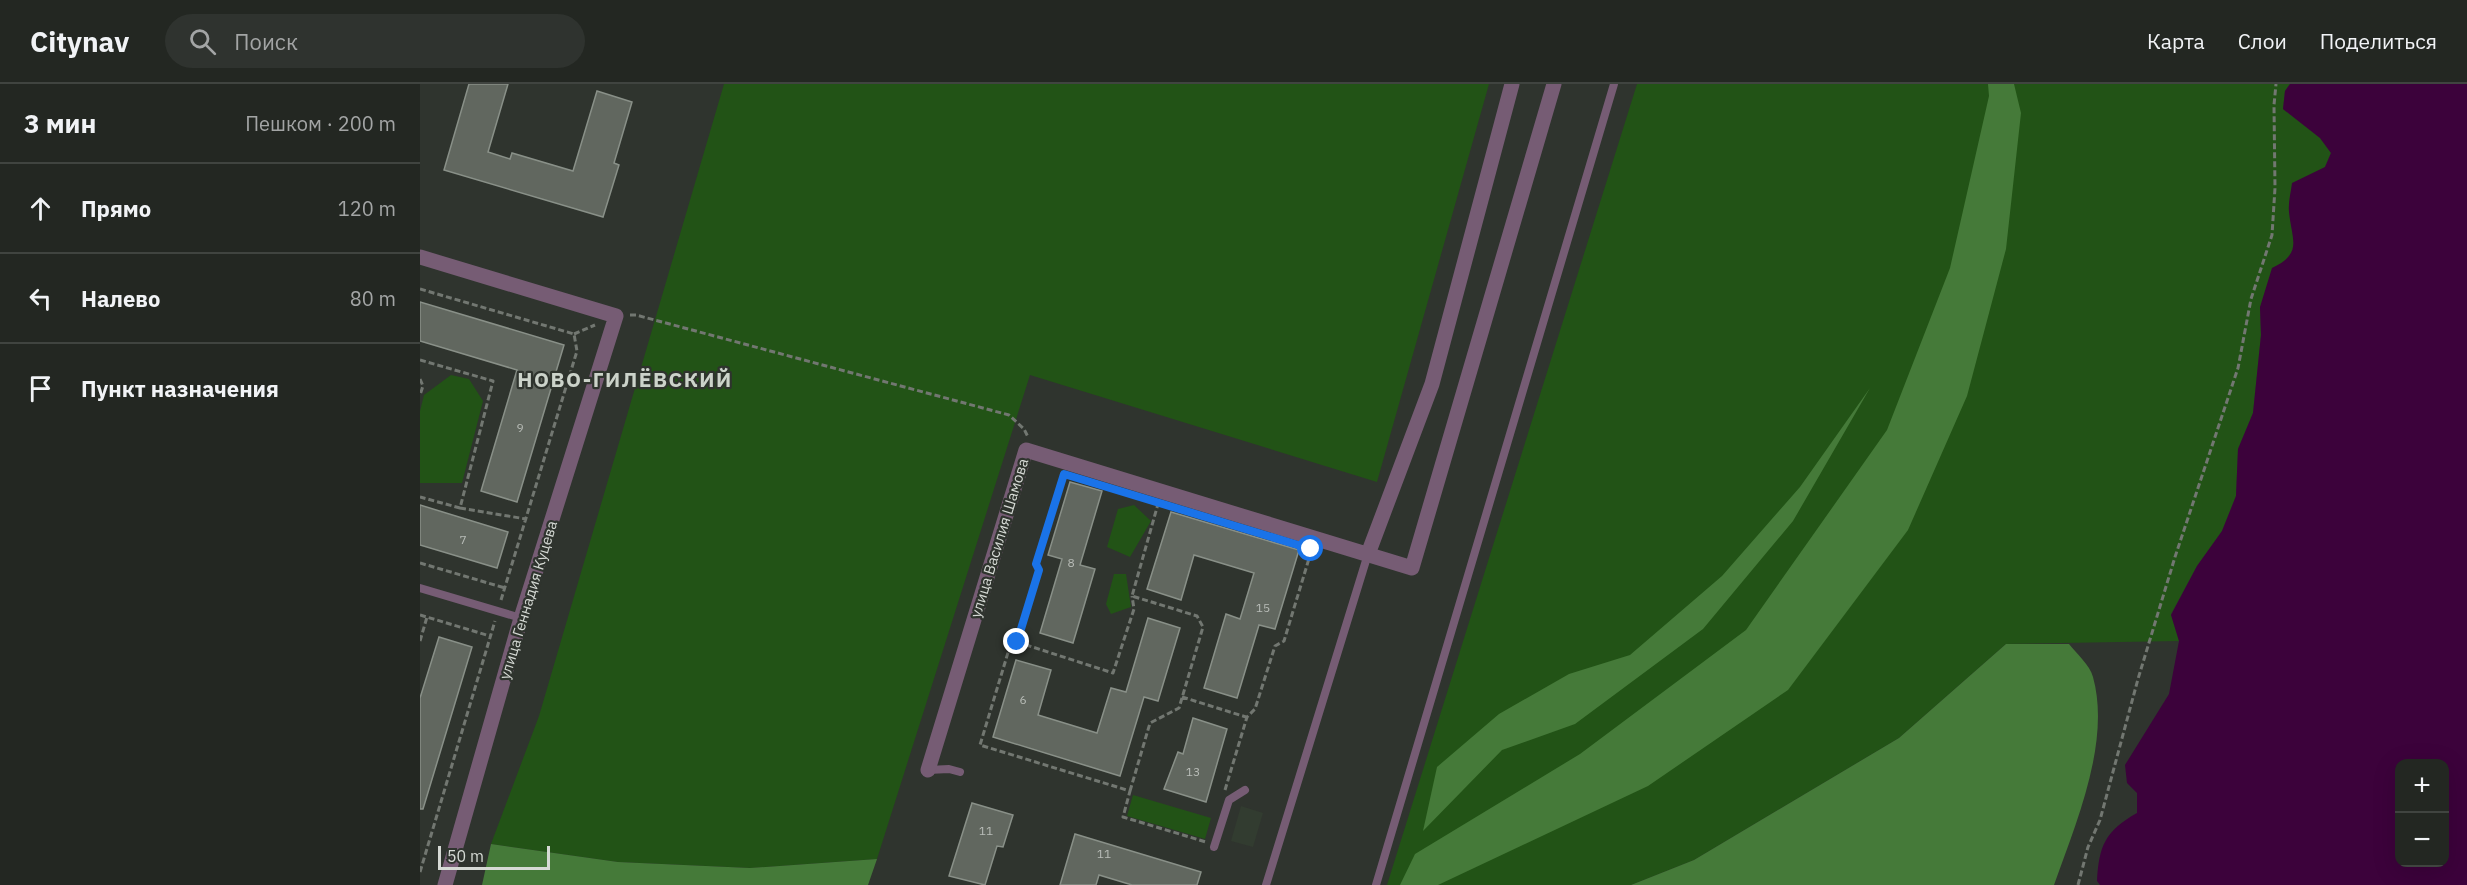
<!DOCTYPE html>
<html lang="ru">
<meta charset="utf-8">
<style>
body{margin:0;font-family:"IBM Plex Sans",sans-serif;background:#2f332f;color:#f1f3f6}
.controls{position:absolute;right:18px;bottom:18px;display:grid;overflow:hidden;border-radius:12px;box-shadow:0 6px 24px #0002}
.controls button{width:54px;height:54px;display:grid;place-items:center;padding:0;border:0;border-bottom:2px solid #404440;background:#232722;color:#f1f3f6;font:30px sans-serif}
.scale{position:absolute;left:18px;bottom:15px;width:112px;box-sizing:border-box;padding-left:6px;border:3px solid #d6dad5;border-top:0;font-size:16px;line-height:21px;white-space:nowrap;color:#d6dad5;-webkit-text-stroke:4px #2f342e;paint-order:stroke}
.stop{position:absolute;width:18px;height:18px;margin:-14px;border:4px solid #1a73e8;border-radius:50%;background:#fff}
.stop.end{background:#1a73e8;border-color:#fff;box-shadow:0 2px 6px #0008}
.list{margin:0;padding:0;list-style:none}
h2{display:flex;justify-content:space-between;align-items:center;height:78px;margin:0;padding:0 24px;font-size:26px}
h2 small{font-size:20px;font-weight:400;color:#a3a5a5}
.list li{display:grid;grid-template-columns:39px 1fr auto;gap:18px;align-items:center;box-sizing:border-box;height:90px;padding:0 24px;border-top:2px solid #404440}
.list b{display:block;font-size:22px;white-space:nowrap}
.list em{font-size:20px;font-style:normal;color:#a3a5a5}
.icon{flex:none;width:33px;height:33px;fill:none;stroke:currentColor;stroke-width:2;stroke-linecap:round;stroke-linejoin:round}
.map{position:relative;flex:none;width:2047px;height:801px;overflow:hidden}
header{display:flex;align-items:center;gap:36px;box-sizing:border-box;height:84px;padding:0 30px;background:#232722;border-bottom:2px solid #404440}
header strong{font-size:28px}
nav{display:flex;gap:33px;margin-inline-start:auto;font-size:21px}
.search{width:420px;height:54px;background:#2f332f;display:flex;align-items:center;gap:15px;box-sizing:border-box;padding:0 21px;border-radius:33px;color:#a3a5a5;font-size:22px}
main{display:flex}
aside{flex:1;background:#232722}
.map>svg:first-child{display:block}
.built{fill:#323c30}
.green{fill:#225316}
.forest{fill:#457a39}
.water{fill:#3c023b;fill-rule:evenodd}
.building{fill:#61675f;stroke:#899088;stroke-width:1.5}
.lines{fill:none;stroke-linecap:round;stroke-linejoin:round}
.path{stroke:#727771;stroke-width:3;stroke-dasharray:6 3;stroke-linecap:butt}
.service{stroke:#765c74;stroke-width:8}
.minor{stroke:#765c74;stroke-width:15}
.route{stroke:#1a73e8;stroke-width:8}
.labels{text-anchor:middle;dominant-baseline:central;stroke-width:4.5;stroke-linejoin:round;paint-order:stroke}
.number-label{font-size:12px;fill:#b9bdb8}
.street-label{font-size:15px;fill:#d6dad5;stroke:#2f342e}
.district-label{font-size:21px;font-weight:bold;letter-spacing:1.5px;fill:#ccd3ca;stroke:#2f342e}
</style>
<header>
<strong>Citynav</strong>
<div class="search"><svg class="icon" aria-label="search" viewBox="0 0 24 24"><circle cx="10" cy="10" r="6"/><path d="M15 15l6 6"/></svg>Поиск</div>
<nav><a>Карта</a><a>Слои</a><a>Поделиться</a></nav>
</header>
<main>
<aside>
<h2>3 мин<small>Пешком · 200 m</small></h2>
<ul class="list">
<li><svg class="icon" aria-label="ahead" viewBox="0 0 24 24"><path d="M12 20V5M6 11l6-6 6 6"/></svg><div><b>Прямо</b></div><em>120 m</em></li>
<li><svg class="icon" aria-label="left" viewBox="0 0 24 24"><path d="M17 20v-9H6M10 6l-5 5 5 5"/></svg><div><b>Налево</b></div><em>80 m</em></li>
<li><svg class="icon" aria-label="arrive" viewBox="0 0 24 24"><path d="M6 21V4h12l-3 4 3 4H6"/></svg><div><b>Пункт назначения</b></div></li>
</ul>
</aside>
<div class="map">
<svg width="2047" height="801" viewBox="0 0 2047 801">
<rect width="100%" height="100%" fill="#2f342e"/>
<path class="built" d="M821 722 843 729 833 763 811 757Z"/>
<path class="green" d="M304 0H1069L957 398 610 291 457 775 331 784 198 778 71 760 119 632Z
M1217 0H1870L1865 7 1863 25 1900 54 1911 69 1905 83 1869 125 1875 164 1840 223 1841 251 1833 329 1818 365 1816 412 1802 447 1777 482 1751 530 1759 557 1586 560 1479 654 1274 776 1211 801H967Z
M31 291 49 295 63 317 42 399H0V327L4 311Z
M714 421 731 437 710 473 687 463 698 425Z
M694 490H706L711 523 691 530 686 520Z
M713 711 791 734 785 755 707 732Z"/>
<path class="forest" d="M1568 0H1594L1601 29 1586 165 1547 312 1488 446 1368 606 1228 702 1018 801H980L995 770 1160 670 1326 546 1467 346 1530 184 1569 12Z
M1450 304 1373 437 1283 545 1155 640 1082 666 1003 747 1017 683 1079 630 1149 590 1210 571 1302 492 1380 403Z
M1586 560H1649C1656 569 1670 581 1673 593 1691 658 1656 739 1634 801H1211L1274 776 1479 654Z
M71 760 198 778 330 784 457 775 448 801H62Z"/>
<path class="water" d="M1870 0H2047V801H1680L1677 797C1679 762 1685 747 1717 729V709L1707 699 1705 681 1749 610 1759 557 1751 531 1777 482 1802 447 1816 412 1818 365 1833 329 1841 251 1840 223 1852 184C1883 169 1872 157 1869 128 1868 118 1871 108 1872 99L1905 83 1911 69 1900 54 1863 25 1865 7ZM1980 680H2024V778H1980Z"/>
<path class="building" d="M49 0H88L68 68 90 75 92 69 153 87 177 7 212 18 194 79 199 81 183 133 24 86Z
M0 218 144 261 97 418 61 407 97 286 0 257Z
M650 398 682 407 660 481 675 485 653 559 620 549 642 475 628 471Z
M0 421 88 448 77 484 0 461Z
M751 428 879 466 855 545 839 541 817 614 784 604 806 530 820 535 834 489 774 471 761 516 727 505Z
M728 534 760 544 738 617 724 613 700 692 573 653 596 576 631 586 618 631 677 649 691 604 706 608Z
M19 553 52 563 3 725H0V614Z
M773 634 807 645 786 718 744 705 758 668 763 670Z
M552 719 593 731 583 763 577 762 565 801 529 792Z
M655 750 781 788 777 801H712L679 791 676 801H640Z"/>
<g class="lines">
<path class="path" d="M0 205 154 250 157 267 81 516
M210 231H216L589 331 604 345 608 353
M154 250 175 241
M0 276 73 297 40 424 0 413
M0 295 3 302 0 311
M643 392 616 480 619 486 597 558 590 562 560 661 710 707 703 733 786 758
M40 424 106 435
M0 479 85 504
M0 531 70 552
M0 557 7 533
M597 558 693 589 714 525 712 512
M762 613 826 633
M805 706 827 633 835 625 855 562 864 557 891 468
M710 707 730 639 759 624 783 543 777 532 712 512 738 420
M0 788 75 537
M1658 801 1668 763 1680 736 1718 595 1755 473 1818 284 1831 215 1852 151 1855 104 1854 21 1856 0"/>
<path class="service" d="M0 504 101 534
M508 686 529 685 540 688
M794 763 809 716 825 706
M846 801 948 470
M956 801 1194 0"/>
<path class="minor" d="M0 173 196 232 101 534 25 801
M948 470 1012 300 1092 0
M508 686 606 366 992 484 1134 0"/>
</g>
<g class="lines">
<path class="route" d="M597 558 619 486 616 480 644 390 891 465"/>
</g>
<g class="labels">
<g class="number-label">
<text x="100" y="343">9</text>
<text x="43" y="455">7</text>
<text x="651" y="478">8</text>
<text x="843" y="523">15</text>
<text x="603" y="615">6</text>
<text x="773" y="687">13</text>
<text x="566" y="746">11</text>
<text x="684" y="769">11</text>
</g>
<g class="street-label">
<text transform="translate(579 454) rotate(-73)">улица Василия Шамова</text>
<text transform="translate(108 516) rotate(-73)">улица Геннадия Куцева</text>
</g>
<g class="district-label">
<text x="205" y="295">НОВО-ГИЛЁВСКИЙ</text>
</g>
</g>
</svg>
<div class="controls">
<button>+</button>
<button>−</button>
</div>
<div class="scale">50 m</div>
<div class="stop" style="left:891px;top:465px"></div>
<div class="stop end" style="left:597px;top:558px"></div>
</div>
</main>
